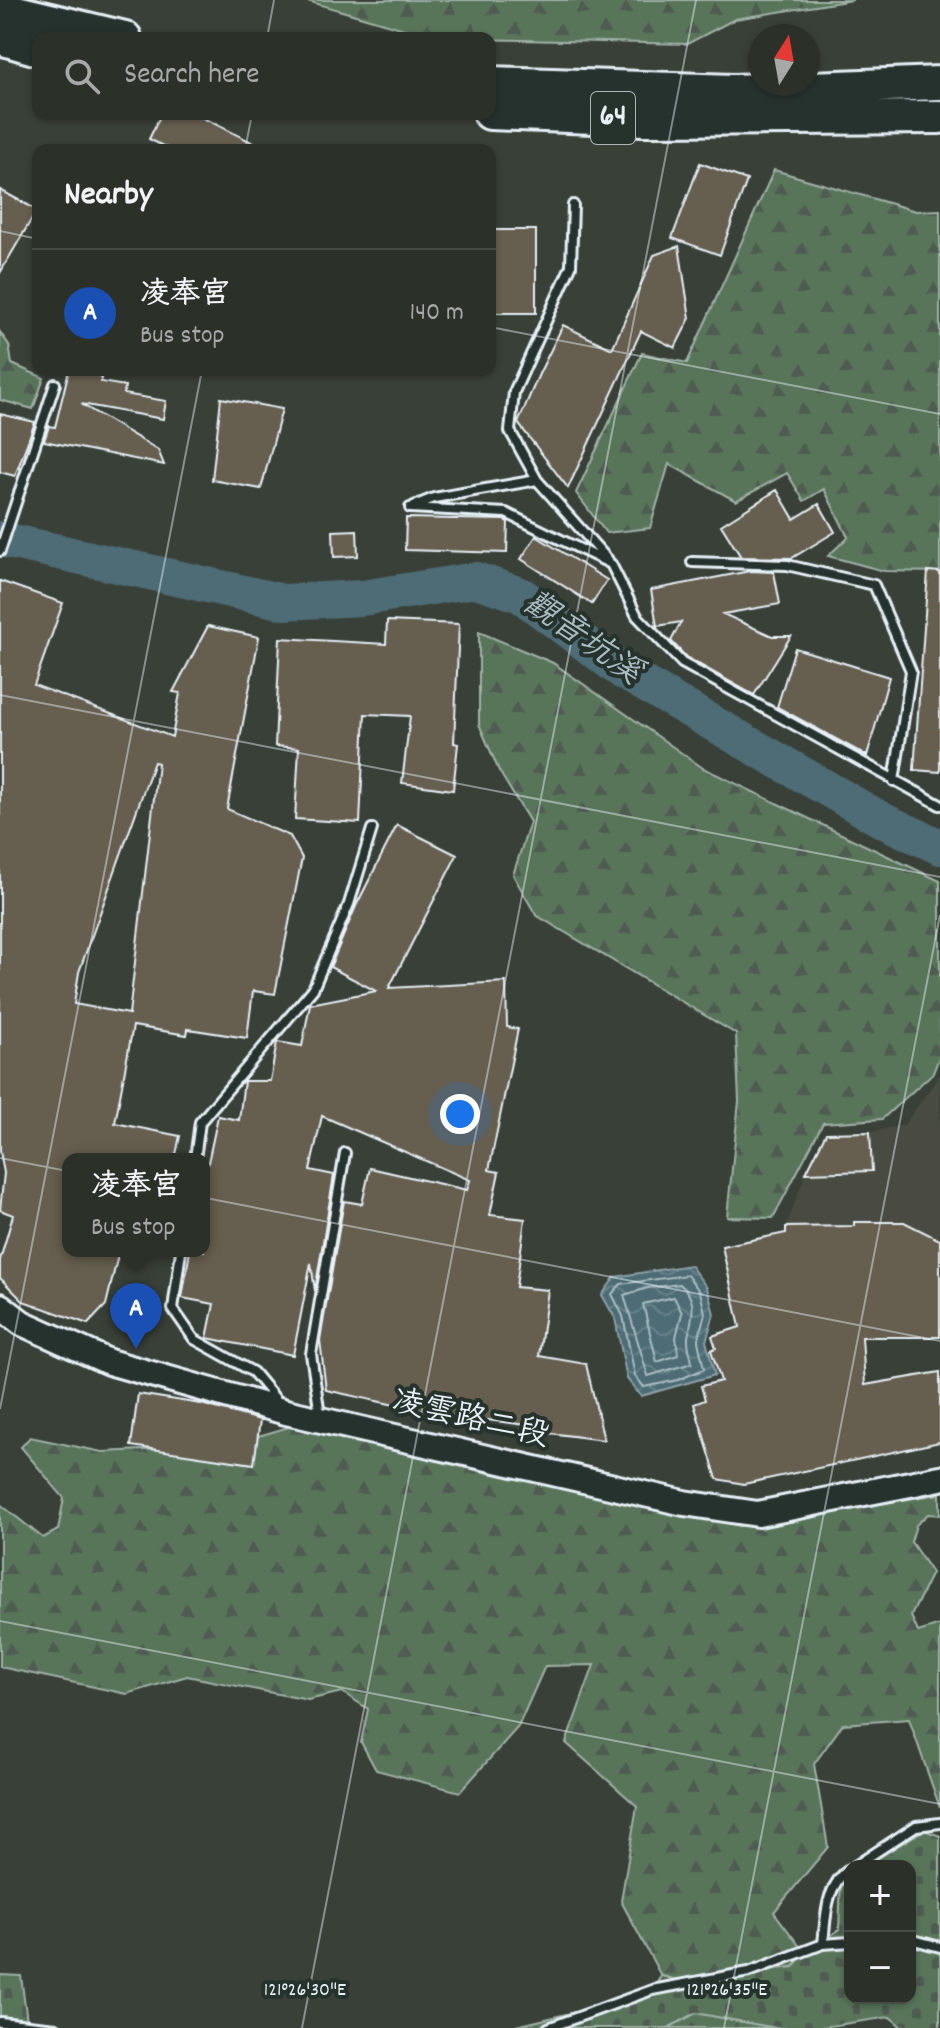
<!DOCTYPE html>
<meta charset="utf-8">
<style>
body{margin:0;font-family:Dekko,"LXGW WenKai TC",sans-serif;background:#373c35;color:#f1f3f6}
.controls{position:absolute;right:24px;bottom:24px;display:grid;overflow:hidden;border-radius:16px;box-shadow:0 2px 6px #0004}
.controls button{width:72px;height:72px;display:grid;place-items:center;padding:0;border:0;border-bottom:2px solid #474b46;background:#2b3029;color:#f1f3f6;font:40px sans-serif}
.compass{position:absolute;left:748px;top:24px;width:72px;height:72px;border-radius:50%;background:#2b3029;box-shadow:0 2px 6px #0004;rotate:11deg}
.you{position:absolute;left:460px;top:1114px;width:28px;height:28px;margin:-20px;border:6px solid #fff;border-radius:50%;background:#1a73e8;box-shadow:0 0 0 12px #1a73e833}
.badge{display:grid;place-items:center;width:52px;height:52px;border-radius:50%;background:#95b2f1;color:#fff;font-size:26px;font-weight:700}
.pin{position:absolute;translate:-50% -66px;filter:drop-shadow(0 2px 4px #0008)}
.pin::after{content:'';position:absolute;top:42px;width:28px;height:24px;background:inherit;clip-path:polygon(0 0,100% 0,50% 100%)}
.popup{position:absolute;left:62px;top:1153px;width:148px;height:104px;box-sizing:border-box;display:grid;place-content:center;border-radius:16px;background:#2b3029;filter:drop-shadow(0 2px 6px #0005);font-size:26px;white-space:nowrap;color:#a6a9a8}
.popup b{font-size:30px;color:#f1f3f6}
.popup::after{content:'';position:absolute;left:50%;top:100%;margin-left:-16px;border:16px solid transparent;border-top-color:#2b3029}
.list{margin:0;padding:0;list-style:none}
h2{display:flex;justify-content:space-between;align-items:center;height:104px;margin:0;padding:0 32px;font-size:34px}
h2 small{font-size:26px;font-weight:400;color:#a6a9a8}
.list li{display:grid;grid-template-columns:52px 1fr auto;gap:24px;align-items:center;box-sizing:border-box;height:128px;padding:0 32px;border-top:2px solid #474b46}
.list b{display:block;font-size:30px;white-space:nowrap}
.list p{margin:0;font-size:26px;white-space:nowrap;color:#a6a9a8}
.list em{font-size:26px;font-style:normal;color:#a6a9a8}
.icon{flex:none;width:44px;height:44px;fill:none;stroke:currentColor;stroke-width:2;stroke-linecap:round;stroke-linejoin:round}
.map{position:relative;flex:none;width:940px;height:2028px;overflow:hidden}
.search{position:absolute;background:#2b3029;box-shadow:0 2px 6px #0004;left:32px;top:32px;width:464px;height:88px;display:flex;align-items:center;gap:20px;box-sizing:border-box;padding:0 28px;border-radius:16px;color:#a6a9a8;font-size:30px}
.panel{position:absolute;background:#2b3029;box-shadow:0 2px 6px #0004;left:32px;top:144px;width:464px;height:232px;border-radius:16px}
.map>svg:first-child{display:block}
.built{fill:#494c42}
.forest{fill:url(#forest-firs);stroke:#a0b2a9;stroke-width:2}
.cemetery{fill:url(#cemetery-stones);stroke:#a0b2a9;stroke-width:2}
.water{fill:url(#water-waves);stroke:#8ba1a9;stroke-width:2}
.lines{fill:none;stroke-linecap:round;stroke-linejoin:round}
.shore{stroke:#aabcc3;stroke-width:2}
.river{stroke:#4d6c74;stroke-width:36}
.building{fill:#665f4f;stroke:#e8f1f8;stroke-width:2;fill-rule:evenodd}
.lane-casing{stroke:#e8f1f8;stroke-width:14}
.secondary-casing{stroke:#e8f1f8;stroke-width:30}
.highway-casing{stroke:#e8f1f8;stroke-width:38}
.lane{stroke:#26332d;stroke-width:8}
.secondary{stroke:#26332d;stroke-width:24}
.highway{stroke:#26332d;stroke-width:32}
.ticks{fill:none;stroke:#e8f1f8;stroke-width:2;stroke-opacity:0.45}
.labels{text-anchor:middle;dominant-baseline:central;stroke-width:8;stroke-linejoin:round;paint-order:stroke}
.shield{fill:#26332d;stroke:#aeb8bb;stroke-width:2}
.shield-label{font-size:30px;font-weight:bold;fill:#e8f1f8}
.street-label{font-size:32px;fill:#e8f1f8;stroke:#26332d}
.water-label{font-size:34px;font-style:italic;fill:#aabcc3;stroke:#26332d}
.ticks-label{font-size:20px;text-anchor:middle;fill:#e8f1f8;stroke:#26332d;stroke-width:8;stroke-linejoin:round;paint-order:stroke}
</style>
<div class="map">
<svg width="940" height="2028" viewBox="0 0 940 2028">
<defs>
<pattern id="forest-firs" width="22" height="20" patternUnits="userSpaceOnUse" patternTransform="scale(2)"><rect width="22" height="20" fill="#59745a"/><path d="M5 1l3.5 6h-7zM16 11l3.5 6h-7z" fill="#4f5c51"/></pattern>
<pattern id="cemetery-stones" width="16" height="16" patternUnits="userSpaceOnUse" patternTransform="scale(2)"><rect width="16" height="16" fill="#59745a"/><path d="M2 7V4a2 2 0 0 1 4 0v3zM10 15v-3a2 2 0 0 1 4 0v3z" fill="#4f5c51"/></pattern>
<pattern id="water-waves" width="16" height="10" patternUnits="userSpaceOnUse" patternTransform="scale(2)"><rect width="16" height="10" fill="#4d6c74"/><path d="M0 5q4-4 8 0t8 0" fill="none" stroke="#678189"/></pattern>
</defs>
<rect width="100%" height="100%" fill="#394037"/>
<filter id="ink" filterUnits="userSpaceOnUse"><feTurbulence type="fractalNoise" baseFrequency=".0125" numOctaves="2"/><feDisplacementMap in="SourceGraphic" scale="16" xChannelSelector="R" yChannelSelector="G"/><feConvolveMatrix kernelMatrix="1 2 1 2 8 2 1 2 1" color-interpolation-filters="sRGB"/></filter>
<g filter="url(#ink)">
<path class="built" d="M940 1075V1240L904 1222 786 1227 806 1173 872 1171 870 1132 904 1125Z"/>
<path class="forest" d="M304 0H853L735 19 687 44 435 38Z
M774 170 916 211 940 210V572L884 571 828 556 848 537 824 489 804 501 787 473 736 501 669 464 650 528 606 533 576 493 642 353 687 363Z
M0 332 9 345 12 364 44 378 33 409 0 400Z
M479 632 553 663 703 768 940 881V1055L933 1073 882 1119 823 1123 773 1218 727 1217 739 1101 736 1034 536 915 513 875 530 822 499 771 479 724Z
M292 1426 740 1526 940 1494V1515L928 1514 916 1525 911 1542 932 1573 911 1616 918 1632 940 1625V1808L909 1719 843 1724 814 1764 828 1847 774 1912 804 1952 794 1967 677 1980 661 1976 621 1901 637 1806 566 1743 594 1665 545 1666 518 1727 460 1792 376 1770 361 1742 368 1709 342 1692 308 1700 187 1676 127 1694 0 1667V1504L43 1538 58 1530 64 1498 21 1447 30 1437 102 1452 225 1446Z
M696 2013 776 2028H668Z"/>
<path class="cemetery" d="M924 1830 940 1836V2028H903L890 2017 816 2028H776L696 2013 668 2028H508L650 1994 661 1976 677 1980 794 1967 804 1952 839 1930 841 1881 850 1875V1998H910V1866H865Z
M0 1975 21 1976 27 2021 54 2028H0Z"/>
<path class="water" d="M690 1265 707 1288 714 1314 706 1341 715 1375 641 1396 627 1379 615 1318 602 1295 615 1277Z"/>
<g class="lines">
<path class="shore" d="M687 1275 700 1292 705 1313 698 1341 704 1369 678 1380 644 1387 635 1376 623 1316 612 1294 621 1284Z
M680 1284C699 1301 692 1316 688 1337 687 1346 691 1354 692 1363L648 1376 624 1295 648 1288Z
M674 1297 682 1313 676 1337 678 1355 657 1362 643 1304Z"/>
<path class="river" d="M0 539 284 602 362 598 476 580 521 595 625 673 882 820 940 847"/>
</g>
<path class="building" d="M161 114H195L268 150H171L149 139Z
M700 163 747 180 720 255 672 238Z
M0 190 37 210 0 273Z
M490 230H536V313H490Z
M679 246 690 318 675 348 641 331 568 488 518 423 539 374 563 325 612 349 654 255Z
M69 370H101V382L125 386 124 394 166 401 163 419 81 404 158 450 164 465 44 441 49 426 55 427Z
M221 398 282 409 261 489 212 480Z
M0 414 35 422 15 476 0 472Z
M777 490 794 519 819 504 835 532 792 558 741 557 721 525Z
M406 518 504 520 508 522 507 553 405 550Z
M357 530 358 556 334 557 333 531Z
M536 536 607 580 592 604 521 559Z
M750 571 774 572 780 604 723 614 772 636H791L754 695 686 657 671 641 681 622 657 626 651 590Z
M928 571 940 572V772L914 770Z
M0 581 63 603 34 685 172 737 180 693 173 692 208 626 259 637 227 809 290 836 302 858 275 994 253 991 247 1038 188 1029 187 1035 133 1026 115 1123 180 1136 175 1159H68V1251H119L106 1305 88 1324 23 1301 0 1278V1260L13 1215 0 1210 4 1173 0 1151ZM154 762 158 763 129 1014 74 1004 79 972Z
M387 621 459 624 454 743 458 744 453 790 402 783 410 716 365 714 360 823 295 819 299 748 275 746 280 638 386 644Z
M795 648 889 677 867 756 777 707Z
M397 825 457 855 389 988 506 982 507 1027 518 1029 489 1170 499 1172 490 1215 525 1219 516 1287 548 1290 539 1356 586 1364 604 1440 542 1432V1427L431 1413 326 1390 320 1340 344 1201 362 1204 370 1168 467 1190 470 1180 322 1116 310 1170 334 1175 315 1291 311 1263 293 1355 207 1338 214 1304 182 1298 190 1251H204V1181L218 1116 239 1120 244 1081H270L277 1042 302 1046 310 1004 376 991 330 967 356 906Z
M870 1132 872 1171 806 1173 826 1133Z
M854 1222H904L940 1240V1337H862L865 1385 940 1372V1442L744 1484 717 1479 694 1404 705 1400 701 1386 721 1381 711 1350 716 1348 712 1336 740 1327 722 1246 786 1233V1227L854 1226Z
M138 1394 201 1404 260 1420 254 1464 131 1446Z"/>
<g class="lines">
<defs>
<path id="lane" d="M537 480 608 560
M414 506 434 498 537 480 510 431 514 392 571 266 573 205
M410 508 506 513 611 564 637 616 682 663 940 805
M0 551 55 384
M692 562 787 565 874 585 911 671 894 781
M195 1159 200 1122 313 989 349 904 372 829
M181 1251 173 1309 194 1339 253 1372 278 1402
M320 1415 311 1354 345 1153
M855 1866 916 1826 940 1823
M910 1939 940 1947
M823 1944 850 1942
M0 2022 56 2028
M548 2028 652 1990 749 1972 823 1944C826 1917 825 1885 850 1869"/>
<path id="secondary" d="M0 1306 22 1323 109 1362 286 1412 684 1503 758 1514 940 1478"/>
<path id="highway" d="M0 8 125 38
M0 38 38 49
M490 83 734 91 940 83
M490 113 644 119 940 117"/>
</defs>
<use href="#lane" class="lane-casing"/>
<use href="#secondary" class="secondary-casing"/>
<use href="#highway" class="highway-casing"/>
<use href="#lane" class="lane"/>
<use href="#secondary" class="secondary"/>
<use href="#highway" class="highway"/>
</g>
</g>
<path class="ticks" d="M267 38 274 0M245 150 252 114M0 231 38 239M490 327 940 414M0 695 940 877M0 1158 940 1341M0 1409 202 370M0 1621 940 1804M302 2028 696 0M724 2028 940 915"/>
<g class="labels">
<rect class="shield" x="591" y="92" width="44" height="52" rx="6"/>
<g class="shield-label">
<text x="613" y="118">64</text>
</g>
<g class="street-label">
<text transform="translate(470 1421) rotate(13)">凌雲路二段</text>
</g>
<g class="water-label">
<text transform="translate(581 640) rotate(35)">觀音坑溪</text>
</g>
</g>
<g class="ticks-label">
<text x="305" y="1995">121°26'30"E</text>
<text x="727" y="1995">121°26'35"E</text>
</g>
</svg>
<div class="controls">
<button>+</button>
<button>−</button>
</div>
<svg class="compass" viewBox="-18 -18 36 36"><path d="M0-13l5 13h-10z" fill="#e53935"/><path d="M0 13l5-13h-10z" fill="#a6a9a8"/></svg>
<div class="you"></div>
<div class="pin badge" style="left:136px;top:1349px;background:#1a4fb4">A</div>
<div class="popup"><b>凌奉宮</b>Bus stop</div>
<div class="search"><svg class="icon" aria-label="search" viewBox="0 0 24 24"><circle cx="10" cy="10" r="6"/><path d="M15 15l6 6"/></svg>Search here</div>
<section class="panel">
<h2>Nearby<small></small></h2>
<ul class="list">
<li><span class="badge" style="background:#1a4fb4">A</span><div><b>凌奉宮</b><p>Bus stop</p></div><em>140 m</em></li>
</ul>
</section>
</div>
